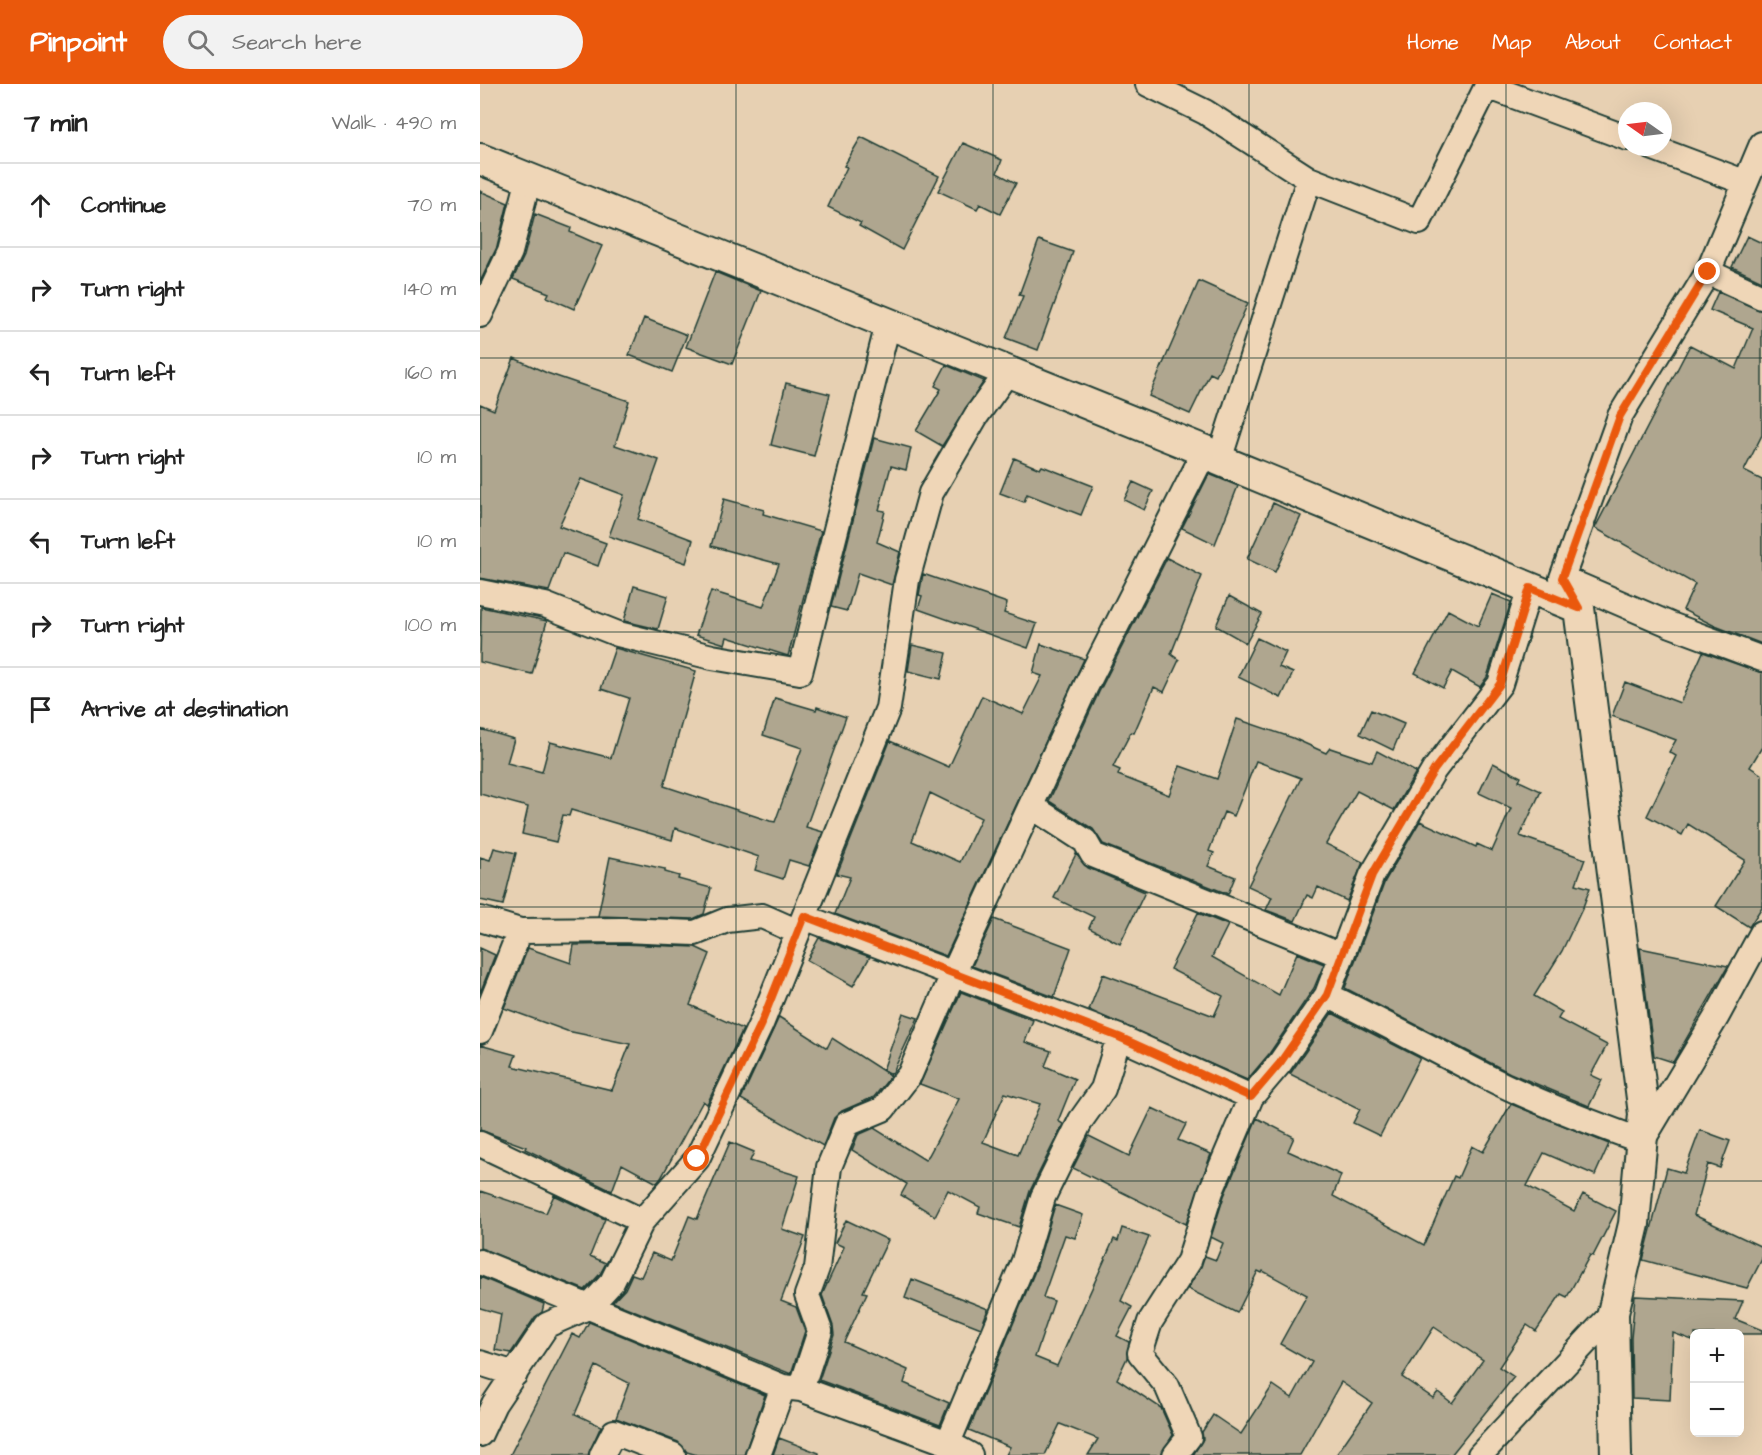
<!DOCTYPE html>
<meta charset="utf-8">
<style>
body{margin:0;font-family:"Architects Daughter",sans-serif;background:#f2f2f2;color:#222}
.controls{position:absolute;right:18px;bottom:18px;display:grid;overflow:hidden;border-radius:9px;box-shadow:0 6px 24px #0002}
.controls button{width:54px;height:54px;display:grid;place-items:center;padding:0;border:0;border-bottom:2px solid #e0e0e0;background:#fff;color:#222;font:30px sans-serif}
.compass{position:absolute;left:1138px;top:18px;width:54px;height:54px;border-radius:50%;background:#fff;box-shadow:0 6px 24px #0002;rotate:284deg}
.stop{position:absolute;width:18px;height:18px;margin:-14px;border:4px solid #ea580c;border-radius:50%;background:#fff}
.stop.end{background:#ea580c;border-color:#fff;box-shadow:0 2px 6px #0008}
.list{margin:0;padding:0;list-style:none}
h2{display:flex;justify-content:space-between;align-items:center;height:78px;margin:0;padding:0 24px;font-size:26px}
h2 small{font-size:20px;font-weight:400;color:#767676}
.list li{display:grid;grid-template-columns:39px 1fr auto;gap:18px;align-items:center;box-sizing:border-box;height:84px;padding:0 24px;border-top:2px solid #e0e0e0}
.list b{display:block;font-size:22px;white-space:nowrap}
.list em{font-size:20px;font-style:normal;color:#767676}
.icon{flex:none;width:33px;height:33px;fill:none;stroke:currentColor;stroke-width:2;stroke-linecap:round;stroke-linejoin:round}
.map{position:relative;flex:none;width:1282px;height:1371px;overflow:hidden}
header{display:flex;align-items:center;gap:36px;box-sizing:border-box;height:84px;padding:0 30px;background:#ea580c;color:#fff}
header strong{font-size:28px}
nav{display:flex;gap:33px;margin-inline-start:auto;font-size:21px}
.search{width:420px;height:54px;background:#f2f2f2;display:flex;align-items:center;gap:15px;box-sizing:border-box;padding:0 21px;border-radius:33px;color:#767676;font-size:22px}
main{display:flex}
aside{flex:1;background:#fff}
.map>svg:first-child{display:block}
.building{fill:#afa68f;stroke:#1f3d34;stroke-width:1.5;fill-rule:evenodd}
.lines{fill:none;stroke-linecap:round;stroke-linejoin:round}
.minor-casing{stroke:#1f3d34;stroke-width:28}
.tertiary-casing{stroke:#1f3d34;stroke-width:34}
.minor{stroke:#efd6b7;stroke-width:24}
.tertiary{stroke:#efd6b7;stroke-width:30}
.route{stroke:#ea580c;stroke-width:8}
.grid{fill:none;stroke:#1f3d34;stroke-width:1.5;stroke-opacity:0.55}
</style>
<header>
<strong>Pinpoint</strong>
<div class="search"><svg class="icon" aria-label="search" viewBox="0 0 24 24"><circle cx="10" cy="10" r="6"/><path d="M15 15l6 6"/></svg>Search here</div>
<nav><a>Home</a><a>Map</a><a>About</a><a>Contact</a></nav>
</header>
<main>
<aside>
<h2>7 min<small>Walk · 490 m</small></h2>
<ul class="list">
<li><svg class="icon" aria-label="ahead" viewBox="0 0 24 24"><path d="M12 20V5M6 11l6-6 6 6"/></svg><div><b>Continue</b></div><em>70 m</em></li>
<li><svg class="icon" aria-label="right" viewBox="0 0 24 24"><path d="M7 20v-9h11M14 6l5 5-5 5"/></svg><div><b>Turn right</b></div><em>140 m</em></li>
<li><svg class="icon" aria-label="left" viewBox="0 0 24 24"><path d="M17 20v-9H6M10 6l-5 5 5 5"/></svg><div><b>Turn left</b></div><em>160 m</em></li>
<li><svg class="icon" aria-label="right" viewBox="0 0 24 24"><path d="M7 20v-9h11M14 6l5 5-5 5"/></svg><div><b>Turn right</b></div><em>10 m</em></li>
<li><svg class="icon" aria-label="left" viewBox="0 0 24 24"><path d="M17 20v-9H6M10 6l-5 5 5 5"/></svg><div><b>Turn left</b></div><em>10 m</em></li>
<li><svg class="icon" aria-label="right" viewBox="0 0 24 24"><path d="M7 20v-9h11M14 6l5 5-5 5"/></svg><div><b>Turn right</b></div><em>100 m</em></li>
<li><svg class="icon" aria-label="arrive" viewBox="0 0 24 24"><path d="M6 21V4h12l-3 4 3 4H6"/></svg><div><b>Arrive at destination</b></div></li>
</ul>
</aside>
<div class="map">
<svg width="1282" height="1371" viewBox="0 0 1282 1371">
<rect width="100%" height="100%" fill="#e7d0b2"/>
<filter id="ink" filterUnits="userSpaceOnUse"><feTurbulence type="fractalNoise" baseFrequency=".0167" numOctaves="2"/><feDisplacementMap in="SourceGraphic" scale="12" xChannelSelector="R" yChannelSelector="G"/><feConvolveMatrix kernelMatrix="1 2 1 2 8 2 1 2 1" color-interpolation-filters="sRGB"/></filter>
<g filter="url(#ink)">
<path class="building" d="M381 53 459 92 422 166 379 142 381 139 348 123 367 83 364 82Z
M483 59 522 76 517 89 536 99 520 130 500 120 497 125 458 107Z
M0 107 28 119 17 163 0 198Z
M55 130 91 144 90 148 122 162 94 225 67 213 69 209 33 195 44 172Z
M1267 152 1282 159V197L1252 183Z
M559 156 593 168 558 266 526 254 543 212 539 211Z
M235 188 281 207 252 280 206 263Z
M719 197 768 219 736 292 730 289 710 330 669 312Z
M1238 208 1282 227V351L1264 387 1282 396V560L1235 542 1203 526 1215 500 1115 444 1210 261 1256 285 1273 244 1230 226Z
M164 234 207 251 192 288 149 271Z
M34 274 67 289 149 317 135 361 179 376 158 435 213 456 206 479 129 452 144 411 101 395 79 442 126 459 118 482 83 469 69 507 0 494V320L14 326Z
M466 281 504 297 462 362 436 347 461 305 455 302Z
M306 299 350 310 334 372 291 361Z
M394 354 431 364 426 386 411 382 399 426 405 427 397 458 420 468 412 501 378 489 367 527 351 523Z
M534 374 560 385 562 382 613 402 601 431 547 410 544 418 520 409Z
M729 390 758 402 735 460 702 444Z
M653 398 673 407 664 426 644 416Z
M244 415 284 426 283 430 341 447 308 572 247 553 245 560 216 551 231 507 283 523 299 480 231 462Z
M793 419 821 432 795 488 767 475Z
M687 474 722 492 691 570 699 576 684 608 674 603 654 649 651 648 633 683 640 686 638 691 689 711 700 682 737 695 757 635 813 654 846 669 850 664 892 678 897 667 936 688 914 726 877 707 846 760 883 778 867 817 838 803 833 814 827 811 815 837 786 826 792 813 768 802 821 694 776 677 754 732 744 728 729 767 734 769 728 782 755 793 748 810 623 760 613 745 569 717 619 608Z
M443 490 527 519 524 529 557 540 548 564 438 525 442 512 439 511Z
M154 502 188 512 178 545 144 537Z
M1012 510 1031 518 1007 593 1000 603 972 587 963 604 935 589 968 526 998 542Z
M749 512 782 530 766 559 736 542Z
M1 523 67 537 52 590 0 578Z
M777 554 806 568 799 583 813 589 801 614 758 593Z
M561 560 604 575 466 872 355 830 370 793 357 790 410 657 469 683 502 612 543 630 562 592 553 589ZM450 709 501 734 480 778 432 757Z
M432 561 467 569 461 595 428 587Z
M135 564 216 587 184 702 290 737 295 738 322 664 283 651 295 614 336 626 337 623 366 633 326 743 343 748 329 782 309 776 303 795 275 786 279 773 195 744 192 756 91 726 89 732 83 731 76 758 42 750 48 723 0 710V645L34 655 27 679 62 688 70 658 131 674 149 614 121 605Z
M1223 568 1282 589V663L1270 683 1282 691V823L1269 843 1236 822 1265 776 1208 740 1202 751 1167 732 1196 672 1189 668 1196 656 1132 632 1145 598 1200 619Z
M891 626 924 640 913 666 880 650Z
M1013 679 1041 693 1039 697 1061 707 1040 752 1105 775 1096 800 1110 804 1103 823 1082 867 1054 912 1082 928 1078 935 1127 961 1111 991 1122 996 1109 1022 1030 989 865 904 905 797 940 737 996 763 997 760 1012 767 1031 724 999 709Z
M14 764 36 769 23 821 0 816V773L10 776Z
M596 770 608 784 665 808 640 860 609 844 614 833 574 814Z
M130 773 185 785V788L199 792 198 795 231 804 224 830 213 835 118 832Z
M718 829 748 841 732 873 799 911 817 869 844 880 834 904 789 970 767 996 609 926 623 890 734 932 743 912 690 885Z
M514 835 591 864 574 913 492 882Z
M339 854 390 873 373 902 327 876Z
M142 860 215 863 230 870 210 921 263 945 227 1020 223 1017 181 1094 177 1099 142 1080 132 1107 45 1065 46 1063 0 1046V961L36 971 32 982 132 1006 150 960 87 947 24 924 48 864 91 879 94 861Z
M0 864 15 871 0 909Z
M1160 864 1248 882 1193 978 1174 972Z
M481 908 553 936 545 958 571 967 565 982 595 995 578 1037 583 1040 550 1107 539 1143 498 1129 500 1123 468 1106 455 1132 421 1111 427 1100 372 1066 378 1051 394 1044 445 1076 449 1071 479 1015 440 1000ZM525 1009 560 1020 538 1071 503 1058Z
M423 929 438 934 412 990 403 986Z
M852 929 940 974 900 1052 873 1039 880 1025 810 990Z
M299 933 347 964 352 954 411 992 394 1013 362 1027 354 1034 343 1062 261 1015Z
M1031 1020 1129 1060 1115 1091 1064 1069 1047 1102 1094 1127 1103 1110 1136 1127 1113 1172 1110 1171 1087 1213 1081 1210 1056 1247 1047 1241 1019 1283 1034 1293 971 1371H856L892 1319 861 1298 820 1371H713L723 1355 722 1348 733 1331 761 1350 793 1301 812 1314 832 1278 800 1260 827 1211 783 1187 782 1189 778 1187 757 1229 708 1205 725 1172 736 1176 743 1159 731 1153 744 1112 777 1034 814 1053 808 1067 861 1091 853 1112 944 1161 974 1092 978 1094 992 1062 1003 1068ZM954 1243 1003 1276 972 1319 958 1308 953 1314 922 1293Z
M672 1024 706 1040 698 1056 731 1070 706 1140 593 1084 609 1052 649 1072Z
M1220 1046 1250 1057 1240 1084 1228 1080 1214 1131 1282 1163V1175L1267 1204 1163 1176 1187 1084 1204 1089Z
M250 1058 274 1068 270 1077 319 1092 302 1145 325 1153 301 1217 316 1223 325 1247 311 1290 133 1218 145 1205 152 1190 161 1193 172 1169 191 1177 209 1132 217 1135Z
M0 1107 66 1129 74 1111 125 1135 110 1172 126 1179 120 1190 105 1206 0 1164Z
M575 1121 603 1131 595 1154 585 1151 563 1213 574 1217 555 1273 577 1282 634 1155 638 1157 642 1144 669 1153 641 1217 652 1223 637 1252 649 1258 647 1274 637 1295 681 1324 693 1351 681 1371H608L618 1355 580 1340 565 1371H526L530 1363 489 1346 557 1182Z
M366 1136 408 1156 383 1208 387 1209 364 1258 428 1286 424 1299 469 1319 460 1341 339 1296 354 1251 353 1242 342 1211 364 1163 355 1159Z
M0 1193 64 1220 62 1228 55 1233 31 1269 15 1266 21 1230 0 1224Z
M432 1195 508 1225 501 1244 425 1214Z
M1155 1212 1263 1217 1255 1235 1282 1246V1250H1215V1257L1193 1249 1190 1316 1152 1314 1151 1254Z
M109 1238 285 1311 264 1371H217L207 1368 198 1358 136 1334 149 1299 116 1282 95 1330 121 1342 108 1371H30L92 1250 100 1254Z
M299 1354 339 1369V1371H293Z"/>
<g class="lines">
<defs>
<path id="minor" d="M668 0 725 28 829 95
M1007 2 1147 54
M1171 63 1264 98
M1228 188 1282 213
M0 231 30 168 49 94
M739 376 829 95 939 138 1008 0
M1082 494 1191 541 1282 575
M0 508 65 521 138 550 232 573 320 588 408 240
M1099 524 1082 494 1140 332 1228 188 1282 60
M551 722 605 757 613 771 860 871
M324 833 639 953 771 1013
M0 835 40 847 0 947
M40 847 142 846 215 849 247 836 282 832 318 848
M847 911C901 937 952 965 1005 992 1056 1018 1109 1038 1162 1057L1237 932 1282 849
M0 1060 162 1137
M0 1178 303 1303
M0 1279 35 1290
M321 1305 468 1359 544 1177 563 1113 601 1036 623 1005 639 953
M0 1350 14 1320 67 1241 110 1222 132 1198 162 1137 217 1075 281 940 408 624 427 496 451 409 496 332 527 289
M468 1359 490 1371
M122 1371 134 1348 193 1371
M278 1371 303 1303 321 1305 340 1247 327 1211 337 1184 349 1083 367 1040 403 1025 430 990 474 888 606 602 725 367
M695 1371 709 1353 687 1302 660 1269 670 1238 709 1177 731 1107 771 1013 800 979 847 911 892 791 954 686 1020 600 1050 504
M1000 1371 1133 1229"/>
<path id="tertiary" d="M0 75 725 367 739 376 1099 524 1164 1030 1154 1140 1133 1229 1136 1371"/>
</defs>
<use href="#minor" class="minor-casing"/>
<use href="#tertiary" class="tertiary-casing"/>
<use href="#minor" class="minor"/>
<use href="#tertiary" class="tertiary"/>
</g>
</g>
<g class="lines" filter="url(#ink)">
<path class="route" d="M217 1075 281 940 324 832 639 953 771 1013 800 979 847 911 892 791 954 686 1020 600 1050 504 1099 524 1082 494 1140 332 1228 188"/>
</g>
<path class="grid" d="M256 0V1371M513 0V1371M769 0V1371M1026 0V1371M0 274H1282M0 548H1282M0 823H1282M0 1097H1282"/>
</svg>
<div class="controls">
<button>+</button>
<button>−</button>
</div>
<svg class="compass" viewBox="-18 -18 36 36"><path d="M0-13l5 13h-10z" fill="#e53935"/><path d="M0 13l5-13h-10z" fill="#767676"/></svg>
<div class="stop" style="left:217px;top:1075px"></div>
<div class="stop end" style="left:1228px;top:188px"></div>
</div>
</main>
